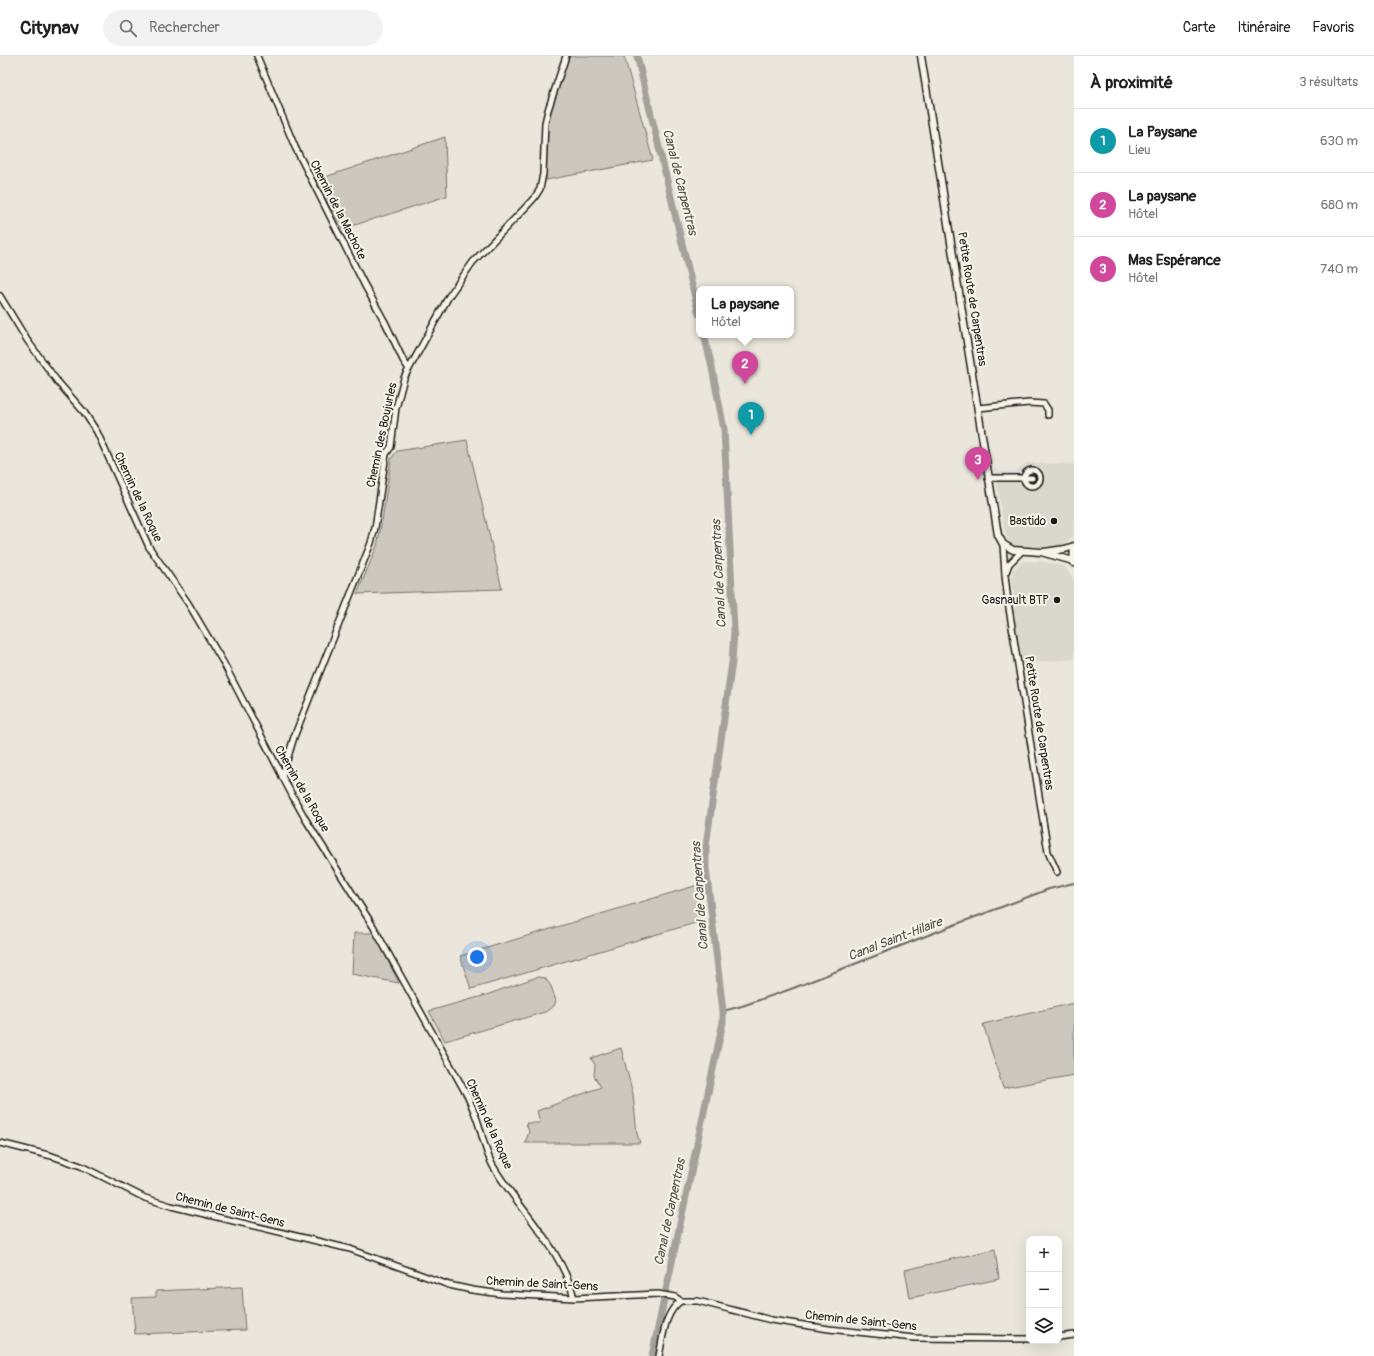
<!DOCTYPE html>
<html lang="fr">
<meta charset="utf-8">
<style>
body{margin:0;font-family:Pangolin,sans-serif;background:#f2f2f2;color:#202124}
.controls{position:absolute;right:12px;bottom:12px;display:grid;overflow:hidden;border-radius:8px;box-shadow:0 4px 16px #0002}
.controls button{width:36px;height:36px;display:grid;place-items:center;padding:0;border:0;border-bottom:1px solid #e0e0e0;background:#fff;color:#202124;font:20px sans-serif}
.you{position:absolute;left:477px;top:901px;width:14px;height:14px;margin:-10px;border:3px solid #fff;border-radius:50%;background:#1a73e8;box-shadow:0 0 0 6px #1a73e833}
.badge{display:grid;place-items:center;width:26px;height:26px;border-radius:50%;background:#1c1c1c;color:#fff;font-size:13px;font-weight:700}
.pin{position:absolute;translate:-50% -33px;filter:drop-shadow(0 1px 2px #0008)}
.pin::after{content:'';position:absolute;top:21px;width:14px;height:12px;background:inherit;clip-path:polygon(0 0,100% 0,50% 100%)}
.popup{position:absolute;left:696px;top:230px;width:98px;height:52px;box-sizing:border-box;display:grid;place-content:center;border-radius:8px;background:#fff;filter:drop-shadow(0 1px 3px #0005);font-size:13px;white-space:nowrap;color:#757577}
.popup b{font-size:15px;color:#202124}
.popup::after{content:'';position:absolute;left:50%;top:100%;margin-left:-8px;border:8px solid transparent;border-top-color:#fff}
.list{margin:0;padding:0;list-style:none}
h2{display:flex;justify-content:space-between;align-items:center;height:52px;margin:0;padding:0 16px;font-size:17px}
h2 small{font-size:13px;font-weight:400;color:#757577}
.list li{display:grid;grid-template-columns:26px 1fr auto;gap:12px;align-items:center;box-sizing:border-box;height:64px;padding:0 16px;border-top:1px solid #e0e0e0}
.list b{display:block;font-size:15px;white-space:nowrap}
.list p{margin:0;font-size:13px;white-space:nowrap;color:#757577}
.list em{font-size:13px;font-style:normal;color:#757577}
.icon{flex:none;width:22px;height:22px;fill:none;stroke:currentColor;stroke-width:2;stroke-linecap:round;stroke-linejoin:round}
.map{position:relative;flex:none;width:1074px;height:1300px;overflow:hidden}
header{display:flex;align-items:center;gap:24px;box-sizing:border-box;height:56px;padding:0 20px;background:#fff;border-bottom:1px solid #e0e0e0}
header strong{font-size:19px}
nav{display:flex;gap:22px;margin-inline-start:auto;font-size:14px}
.search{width:280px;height:36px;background:#f2f2f2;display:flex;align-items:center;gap:10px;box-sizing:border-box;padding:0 14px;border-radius:22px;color:#757577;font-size:15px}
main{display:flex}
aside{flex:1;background:#fff}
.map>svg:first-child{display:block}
.built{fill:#dad7ce}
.green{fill:#ccc8c0;stroke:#74726e}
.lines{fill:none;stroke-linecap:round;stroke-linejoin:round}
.stream{stroke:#6d6c68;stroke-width:2}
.canal{stroke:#a3a19a;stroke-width:7}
.minor-casing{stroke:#1c1c1c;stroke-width:8}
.tertiary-casing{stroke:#1c1c1c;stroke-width:9}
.secondary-casing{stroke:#1c1c1c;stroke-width:10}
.minor{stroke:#f7f3e8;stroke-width:5}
.tertiary{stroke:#f7f3e8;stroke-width:6}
.secondary{stroke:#f7f3e8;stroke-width:7}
.poi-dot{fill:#1c1c1c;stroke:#f7f3e8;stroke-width:1.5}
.labels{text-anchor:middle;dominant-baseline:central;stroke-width:4;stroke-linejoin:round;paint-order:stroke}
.street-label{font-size:12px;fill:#1c1c1c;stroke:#f7f3e8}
.poi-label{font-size:12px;fill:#1c1c1c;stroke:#f7f3e8;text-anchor:end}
.water-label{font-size:13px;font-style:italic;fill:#52514e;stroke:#f7f3e8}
</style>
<header>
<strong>Citynav</strong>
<div class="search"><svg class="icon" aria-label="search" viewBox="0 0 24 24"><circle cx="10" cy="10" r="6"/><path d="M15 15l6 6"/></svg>Rechercher</div>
<nav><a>Carte</a><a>Itinéraire</a><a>Favoris</a></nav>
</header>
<main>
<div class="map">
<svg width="1074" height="1300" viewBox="0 0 1074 1300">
<rect width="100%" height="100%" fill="#eae6dc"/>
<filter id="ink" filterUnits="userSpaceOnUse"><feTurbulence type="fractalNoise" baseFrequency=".025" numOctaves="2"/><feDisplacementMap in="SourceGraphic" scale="8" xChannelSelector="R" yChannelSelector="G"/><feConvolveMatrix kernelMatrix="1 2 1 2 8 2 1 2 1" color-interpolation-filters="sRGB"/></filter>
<g filter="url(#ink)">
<path class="built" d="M1026 407 1074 408V479L1059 492 1015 490 1006 482 994 412 999 416H1015Z
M1023 505 1044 506 1064 510 1074 524V603L1021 608 1013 553 1015 552 1012 521V515Z"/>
<path class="green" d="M568 0H624L653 104 546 124 547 81 549 58Z
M445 81 447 140 342 173 316 124Z
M467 384 502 533 357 538 377 490 382 465 391 403 397 395Z
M698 829 702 865 471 933 460 900Z
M354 877H372L376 881 399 927 352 918Z
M537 921 545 922 551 930 556 945 554 950 545 956 445 985 429 955 486 939Z
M1074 947V1019L1003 1032 983 968Z
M621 992 633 1038 637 1078 640 1087H525L529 1076 526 1067H540L537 1055 601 1031 594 1020 595 1009 591 1002Z
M995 1193 999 1223 910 1242 905 1214Z
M242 1231 245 1274 135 1278 132 1242 156 1241V1235Z"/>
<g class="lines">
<path class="stream" d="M723 955 742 950 791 933 954 869 1049 833 1074 827"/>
<path class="canal" d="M637 0 699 258
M652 1300 723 966V955L706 812V790L732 606 734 574 724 373 711 307 704 279"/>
<defs>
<path id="minor" d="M257 0 295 91 364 228 386 268 403 304 409 313
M0 240 27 284 57 325 84 356 97 376 149 491 188 547 223 606 292 739 306 764 373 870 468 1041C470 1047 473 1052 475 1058 482 1075 484 1094 493 1110 519 1154 561 1190 574 1242
M978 352 1029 347 1044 348 1048 354V359
M1024 422a8 8 0 1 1 16 0a8 8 0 1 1-16 0Z
M988 422H1032
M1003 488 1005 519 1008 546 1048 796 1057 816
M1006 516 1009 508 1022 495
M282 721 294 681 371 487 375 472 386 398 391 391 396 352 404 322 449 240 473 206 524 153 535 141 540 133 543 118 545 67 548 54 566 0
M0 1087 52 1100 81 1110 145 1142 171 1150 350 1193 449 1229 472 1234 502 1238 574 1242 658 1238 675 1241 681 1245H698L771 1264 829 1273 914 1282 1029 1283
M1059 1281 1074 1279
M659 1300C663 1282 664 1256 681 1245"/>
<path id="tertiary" d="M921 0 998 479 1003 488 1013 494 1041 496 1070 504 1074 507
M1044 496 1065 493 1074 490"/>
<path id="secondary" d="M1074 495V502"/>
</defs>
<use href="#minor" class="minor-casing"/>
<use href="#tertiary" class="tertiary-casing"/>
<use href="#secondary" class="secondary-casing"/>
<use href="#minor" class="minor"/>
<use href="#tertiary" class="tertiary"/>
<use href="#secondary" class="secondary"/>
</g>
</g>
<g class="poi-dot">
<circle cx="1054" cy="465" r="4"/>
<circle cx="1057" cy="544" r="4"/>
</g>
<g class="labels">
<g class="street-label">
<text transform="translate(338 154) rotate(63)">Chemin de la Machote</text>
<text transform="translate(972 243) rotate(81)">Petite Route de Carpentras</text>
<text transform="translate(382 379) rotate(-78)">Chemin des Boujurles</text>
<text transform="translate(138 441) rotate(65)">Chemin de la Roque</text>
<text transform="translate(1039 667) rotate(81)">Petite Route de Carpentras</text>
<text transform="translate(302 733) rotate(60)">Chemin de la Roque</text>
<text transform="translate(489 1068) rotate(66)">Chemin de la Roque</text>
<text transform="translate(230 1154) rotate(14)">Chemin de Saint-Gens</text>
<text transform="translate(542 1228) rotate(3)">Chemin de Saint-Gens</text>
<text transform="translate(861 1265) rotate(6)">Chemin de Saint-Gens</text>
</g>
<g class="poi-label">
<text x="1046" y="465">Bastido</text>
<text x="1049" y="544">Gasnault BTP</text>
</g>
<g class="water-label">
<text transform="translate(680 126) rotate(76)">Canal de Carpentras</text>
<text transform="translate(719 518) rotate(-93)">Canal de Carpentras</text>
<text transform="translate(700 840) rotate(-94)">Canal de Carpentras</text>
<text transform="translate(895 883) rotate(-21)">Canal Saint-Hilaire</text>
<text transform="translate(670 1156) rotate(-78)">Canal de Carpentras</text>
</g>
</g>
</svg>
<div class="controls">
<button>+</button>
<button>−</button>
<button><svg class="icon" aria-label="layers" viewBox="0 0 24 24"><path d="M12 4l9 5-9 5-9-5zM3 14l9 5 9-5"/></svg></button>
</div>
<div class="you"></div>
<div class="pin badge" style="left:751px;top:379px;background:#0f9aa8">1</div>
<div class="pin badge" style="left:745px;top:328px;background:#d1479c">2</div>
<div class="popup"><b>La paysane</b>Hôtel</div>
<div class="pin badge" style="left:978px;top:424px;background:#d1479c">3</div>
</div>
<aside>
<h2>À proximité<small>3 résultats</small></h2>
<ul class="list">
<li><span class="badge" style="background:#0f9aa8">1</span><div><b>La Paysane</b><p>Lieu</p></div><em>630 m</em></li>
<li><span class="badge" style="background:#d1479c">2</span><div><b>La paysane</b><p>Hôtel</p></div><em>680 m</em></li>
<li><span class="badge" style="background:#d1479c">3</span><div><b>Mas Espérance</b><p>Hôtel</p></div><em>740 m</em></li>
</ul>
</aside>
</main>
